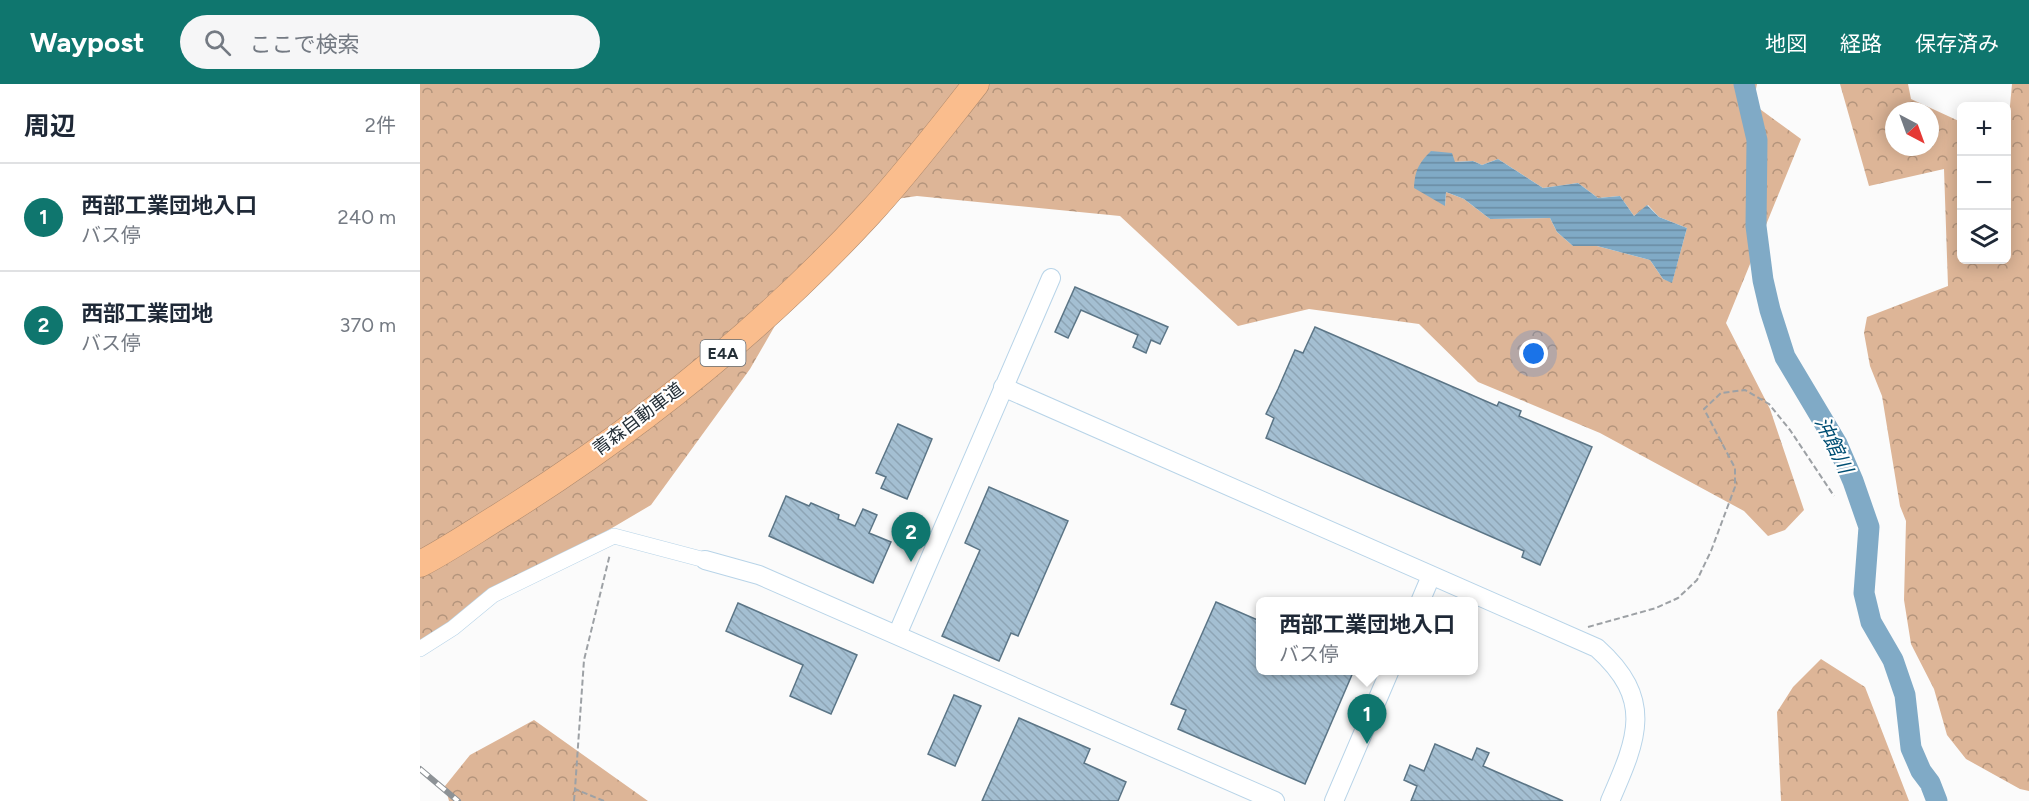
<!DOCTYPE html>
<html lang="ja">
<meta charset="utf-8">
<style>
body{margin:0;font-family:Figtree,"Noto Sans JP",sans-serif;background:#f6f6f7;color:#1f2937}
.controls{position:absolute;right:18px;top:18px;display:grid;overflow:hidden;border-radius:9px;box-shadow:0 3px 15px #0003}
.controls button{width:54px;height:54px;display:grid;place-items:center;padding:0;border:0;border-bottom:2px solid #e0e1e3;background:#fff;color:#1f2937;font:30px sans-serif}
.compass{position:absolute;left:1465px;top:18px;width:54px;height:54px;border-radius:50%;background:#fff;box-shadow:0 3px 15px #0003;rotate:139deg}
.you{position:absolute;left:1114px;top:270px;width:21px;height:21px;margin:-15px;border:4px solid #fff;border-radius:50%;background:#1a73e8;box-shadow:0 0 0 9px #1a73e833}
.badge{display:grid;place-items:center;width:39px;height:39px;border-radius:50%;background:#0f766e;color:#fff;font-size:20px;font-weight:700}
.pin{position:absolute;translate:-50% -50px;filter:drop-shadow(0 2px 3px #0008)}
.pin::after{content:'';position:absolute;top:32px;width:21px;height:18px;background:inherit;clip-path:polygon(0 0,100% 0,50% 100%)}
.popup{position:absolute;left:836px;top:513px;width:222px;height:78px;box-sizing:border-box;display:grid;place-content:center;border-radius:9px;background:#fff;filter:drop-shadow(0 2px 4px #0005);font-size:20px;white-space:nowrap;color:#747a83}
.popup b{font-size:22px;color:#1f2937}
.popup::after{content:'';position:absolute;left:50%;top:100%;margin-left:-12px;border:12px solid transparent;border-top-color:#fff}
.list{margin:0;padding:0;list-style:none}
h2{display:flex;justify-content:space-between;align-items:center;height:78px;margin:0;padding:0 24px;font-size:26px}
h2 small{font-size:20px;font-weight:400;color:#747a83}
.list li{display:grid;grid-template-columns:39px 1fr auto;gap:18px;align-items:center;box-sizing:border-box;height:108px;padding:0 24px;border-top:2px solid #e0e1e3}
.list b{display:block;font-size:22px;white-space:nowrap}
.list p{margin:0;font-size:20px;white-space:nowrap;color:#747a83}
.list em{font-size:20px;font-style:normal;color:#747a83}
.icon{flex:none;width:33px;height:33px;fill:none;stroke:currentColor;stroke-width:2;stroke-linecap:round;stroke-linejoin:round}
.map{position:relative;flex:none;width:1609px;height:717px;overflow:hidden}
header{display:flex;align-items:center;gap:36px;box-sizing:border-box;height:84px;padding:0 30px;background:#0f766e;color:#fff}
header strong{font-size:28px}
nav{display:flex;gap:33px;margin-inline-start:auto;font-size:21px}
.search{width:420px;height:54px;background:#f6f6f7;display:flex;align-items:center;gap:15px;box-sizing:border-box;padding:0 21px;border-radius:33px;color:#747a83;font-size:22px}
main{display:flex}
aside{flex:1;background:#fff}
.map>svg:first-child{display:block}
.forest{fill:url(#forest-crowns);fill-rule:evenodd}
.water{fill:url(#water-rules)}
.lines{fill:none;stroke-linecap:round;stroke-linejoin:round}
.river{stroke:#80aac6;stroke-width:21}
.building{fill:url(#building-back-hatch);stroke:#5b7586;stroke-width:1.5}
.minor-casing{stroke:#b8d4e8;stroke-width:16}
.tertiary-casing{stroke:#b8d4e8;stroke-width:20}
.motorway-casing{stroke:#af8b6f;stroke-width:27}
.path{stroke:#9da1a5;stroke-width:2;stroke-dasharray:6 3;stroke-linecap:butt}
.minor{stroke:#fff;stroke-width:15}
.tertiary{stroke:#fff;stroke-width:18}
.motorway{stroke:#fabd8d;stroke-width:26}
.rail-casing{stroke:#8d9296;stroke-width:6}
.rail{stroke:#fff;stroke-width:4;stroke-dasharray:11;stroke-linecap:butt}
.labels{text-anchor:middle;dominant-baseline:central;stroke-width:4.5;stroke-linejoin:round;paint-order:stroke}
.shield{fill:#fff;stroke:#666d73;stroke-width:1.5}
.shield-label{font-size:16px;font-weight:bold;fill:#242f37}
.street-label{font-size:18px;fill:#242f37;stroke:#fff}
.water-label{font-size:20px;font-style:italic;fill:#004f74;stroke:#fff}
</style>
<header>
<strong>Waypost</strong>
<div class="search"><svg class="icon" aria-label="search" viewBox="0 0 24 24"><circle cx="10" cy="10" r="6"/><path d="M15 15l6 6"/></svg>ここで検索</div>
<nav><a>地図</a><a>経路</a><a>保存済み</a></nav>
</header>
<main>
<aside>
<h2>周辺<small>2件</small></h2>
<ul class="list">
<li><span class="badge">1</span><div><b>西部工業団地入口</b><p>バス停</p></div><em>240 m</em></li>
<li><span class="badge">2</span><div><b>西部工業団地</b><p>バス停</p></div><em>370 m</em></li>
</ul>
</aside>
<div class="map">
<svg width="1609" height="717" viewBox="0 0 1609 717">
<defs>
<pattern id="forest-crowns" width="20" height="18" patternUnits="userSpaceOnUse" patternTransform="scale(1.5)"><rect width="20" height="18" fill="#ddb597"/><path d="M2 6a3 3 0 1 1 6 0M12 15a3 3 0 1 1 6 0" fill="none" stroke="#b3947c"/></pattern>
<pattern id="water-rules" width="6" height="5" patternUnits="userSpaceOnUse" patternTransform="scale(1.5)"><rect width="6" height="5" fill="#80aac6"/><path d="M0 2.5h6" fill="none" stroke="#698ba2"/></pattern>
<pattern id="building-back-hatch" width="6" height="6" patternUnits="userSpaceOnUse" patternTransform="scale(1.5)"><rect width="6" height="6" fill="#a4bfd2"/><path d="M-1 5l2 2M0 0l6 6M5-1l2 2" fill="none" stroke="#8da4b5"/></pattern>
</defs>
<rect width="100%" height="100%" fill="#fbfbfb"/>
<path class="forest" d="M0 0H1337L1333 20 1381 55 1306 239 1350 325 1384 426 1365 446 1348 452 1324 427 1180 349 1058 298 999 240 889 225 818 242 700 132 497 112 456 118 364 226 330 285 231 421 114 490 0 561ZM1011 67 1034 78 1053 77 1062 81 1078 75 1123 104 1158 99 1178 114 1200 112 1214 132 1228 121 1239 133 1267 144 1252 198 1243 195 1230 176 1177 162H1153L1137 148 1130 134 1070 135 1044 115 1026 108 1025 122Z
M1420 0H1488L1491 15 1541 38 1542 176H1586L1587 34 1589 33 1592 0H1609V707L1600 705 1546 675 1527 651 1514 605 1491 560 1484 516 1486 437 1480 422 1462 312 1450 282 1444 249 1447 233 1528 202 1524 85 1449 102ZM1474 27H1510V63H1474Z
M1401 575 1445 603 1489 717H1361L1357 628 1373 603Z
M114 636 228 717H29L25 702 50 671Z"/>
<path class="water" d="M1011 67 1032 69 1035 78 1053 77 1062 81 1078 75 1123 104 1158 99 1178 114 1200 112 1214 132 1227 121 1239 133 1267 144 1252 199 1243 195 1230 176 1177 162H1153L1137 148 1130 134 1070 135 1044 115 1026 108 1025 122 994 104C995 86 999 79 1011 67Z"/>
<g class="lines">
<path class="river" d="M1324 0 1337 56 1336 142 1343 196 1350 226 1365 273 1417 360 1433 397 1449 443 1444 509 1451 538 1473 576 1485 611 1491 664 1501 687 1510 699 1517 717"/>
</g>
<path class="building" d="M655 203 748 243 740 260 731 256 726 269 713 263 718 251 661 226 648 254 635 248Z
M895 243 1077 322 1079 318 1101 327 1099 332 1172 363 1120 481 1102 473 1104 467 846 354 854 334 846 330 858 305 875 266 883 269Z
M478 340 512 355 487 415 461 404 466 393 456 389Z
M569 403 648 437 598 552 591 549 579 577 522 552 560 466 545 459Z
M366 412 389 422 391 419 419 431 418 435 435 442 443 425 457 431 449 449 471 458 453 499 349 452Z
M796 518 840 537V586H934L885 700 758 645 766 626 751 620Z
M318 519 437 571 411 630 370 612 383 581 306 547Z
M534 611 561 622 535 682 508 670Z
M599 634 670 665 664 679 706 698 698 717H562Z
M1015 660 1052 676 1057 664 1069 669 1063 682 1143 717H991L997 702 984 696 990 681 1004 687Z"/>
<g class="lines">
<defs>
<path id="minor" d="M0 565 33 544 73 511 194 452 285 476"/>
<path id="tertiary" d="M583 303 1177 564C1235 616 1217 655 1190 717
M285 476 339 491 855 717
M1000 518 1011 492
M477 551 631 194
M914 717 970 586"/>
<path id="motorway" d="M0 480C27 466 52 449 78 433 213 349 341 247 449 130 487 89 521 44 556 0"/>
</defs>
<use href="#minor" class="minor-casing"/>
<use href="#tertiary" class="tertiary-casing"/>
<use href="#motorway" class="motorway-casing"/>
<path class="path" d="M1168 543 1236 524 1258 514 1277 496 1291 467 1315 403V384L1284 325 1301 309 1325 306 1349 320 1370 346 1414 412
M154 717 155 705
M184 717 155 705 164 576 190 470"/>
<use href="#minor" class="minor"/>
<use href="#tertiary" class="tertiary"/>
<use href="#motorway" class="motorway"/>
<defs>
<path id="rail" d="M0 685 38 717"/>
</defs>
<use href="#rail" class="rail-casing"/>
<use href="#rail" class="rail"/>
</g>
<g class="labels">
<rect class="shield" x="280.5" y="256" width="45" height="26" rx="4.5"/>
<g class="shield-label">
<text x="303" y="269">E4A</text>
</g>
<g class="street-label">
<text transform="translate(218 335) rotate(-37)">青森自動車道</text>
</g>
<g class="water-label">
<text transform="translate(1414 361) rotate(64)">沖館川</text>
</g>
</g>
</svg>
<div class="controls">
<button>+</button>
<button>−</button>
<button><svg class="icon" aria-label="layers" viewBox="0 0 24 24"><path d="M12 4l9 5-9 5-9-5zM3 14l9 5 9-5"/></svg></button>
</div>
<svg class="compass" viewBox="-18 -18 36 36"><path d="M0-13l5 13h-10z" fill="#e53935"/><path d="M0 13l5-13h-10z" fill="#747a83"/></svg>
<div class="you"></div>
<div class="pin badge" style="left:947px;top:660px">1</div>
<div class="popup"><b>西部工業団地入口</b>バス停</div>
<div class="pin badge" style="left:491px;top:478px">2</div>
</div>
</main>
